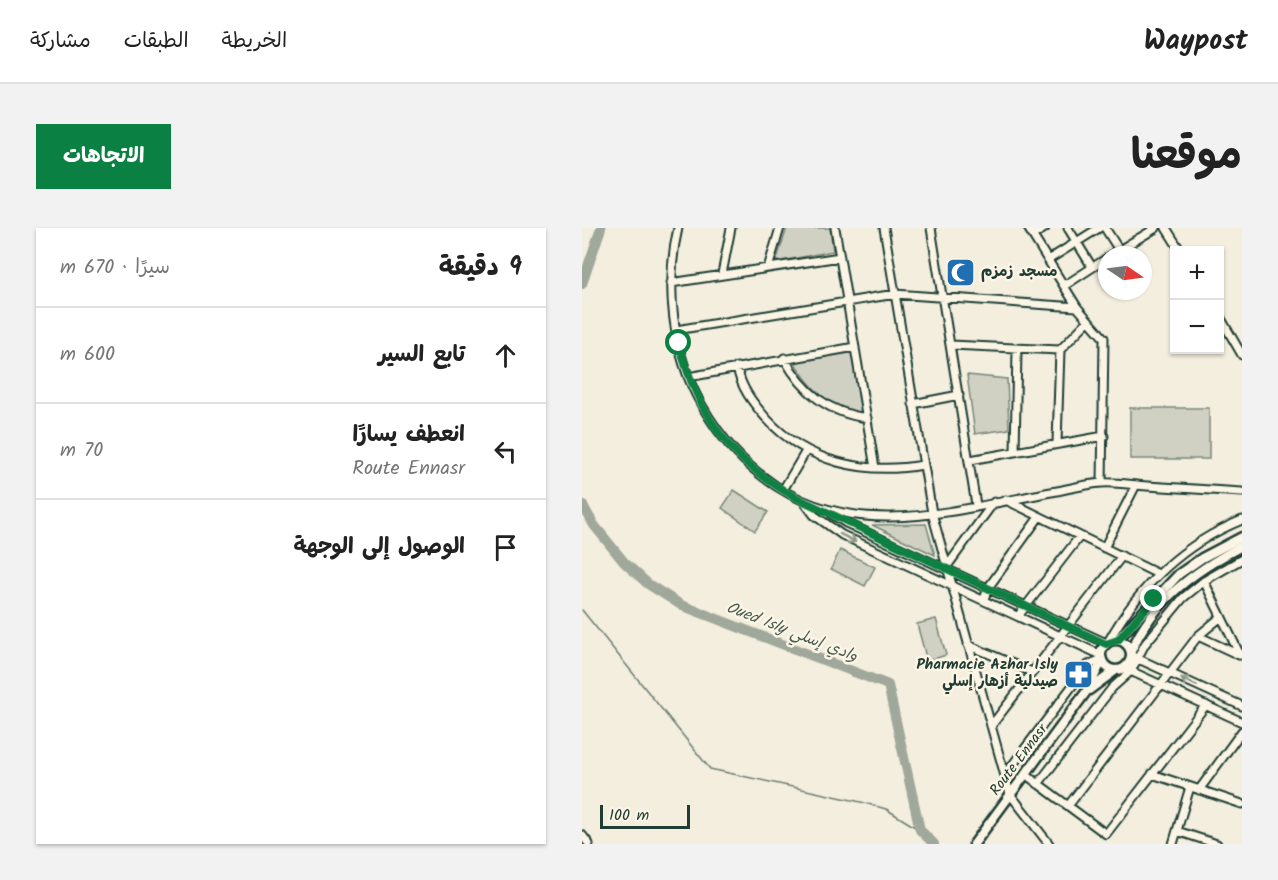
<!DOCTYPE html>
<html lang="ar">
<meta charset="utf-8">
<style>
body{margin:0;font-family:Kalam,"Playpen Sans Arabic",sans-serif;background:#f2f2f2;color:#222;direction:rtl}
.controls{position:absolute;right:18px;top:18px;display:grid;overflow:hidden;border-radius:0px;box-shadow:0 2px 4px #0004}
.controls button{width:54px;height:54px;display:grid;place-items:center;padding:0;border:0;border-bottom:2px solid #e0e0e0;background:#fff;color:#222;font:30px sans-serif}
.compass{position:absolute;left:516px;top:18px;width:54px;height:54px;border-radius:50%;background:#fff;box-shadow:0 2px 4px #0004;rotate:103deg}
.scale{position:absolute;left:18px;bottom:15px;width:90px;box-sizing:border-box;padding-left:6px;border:3px solid #1f3d34;border-top:0;font-size:16px;line-height:21px;white-space:nowrap;color:#1f3d34;-webkit-text-stroke:4px #fcf5e5;paint-order:stroke}
.stop{position:absolute;width:18px;height:18px;margin:-14px;border:4px solid #0b8043;border-radius:50%;background:#fff}
.stop.end{background:#0b8043;border-color:#fff;box-shadow:0 2px 6px #0008}
.list{margin:0;padding:0;list-style:none}
h2{display:flex;justify-content:space-between;align-items:center;height:78px;margin:0;padding:0 24px;font-size:26px}
h2 small{font-size:20px;font-weight:400;color:#767676}
.list li{display:grid;grid-template-columns:39px 1fr auto;gap:18px;align-items:center;box-sizing:border-box;height:96px;padding:0 24px;border-top:2px solid #e0e0e0}
.list b{display:block;font-size:22px;white-space:nowrap}
.list p{margin:0;font-size:20px;white-space:nowrap;color:#767676}
.list em{font-size:20px;font-style:normal;color:#767676}
.icon{flex:none;width:33px;height:33px;fill:none;stroke:currentColor;stroke-width:2;stroke-linecap:round;stroke-linejoin:round}
.map{position:relative;flex:none;width:660px;height:616px;overflow:hidden;direction:ltr;border-radius:0px}
header{display:flex;align-items:center;gap:36px;box-sizing:border-box;height:84px;padding:0 30px;background:#fff;border-bottom:2px solid #e0e0e0}
header strong{font-size:28px}
nav{display:flex;gap:33px;margin-inline-start:auto;font-size:21px}
.intro{display:flex;align-items:center;justify-content:space-between;box-sizing:border-box;height:144px;padding:0 36px}
h1{margin:0;font-size:42px}
.button{padding:15px 27px;border-radius:0px;background:#0b8043;color:#fff;font-size:21px;font-weight:700}
main{display:flex;gap:36px;padding:0 36px}
aside{flex:1;background:#fff;border-radius:0px;box-shadow:0 2px 4px #0004}
.map>svg:first-child{display:block}
.green{fill:#d0d1c2;stroke:#78877b;stroke-width:1.5}
.lines{fill:none;stroke-linecap:round;stroke-linejoin:round}
.stream{stroke:#6c7d72;stroke-width:1.5}
.river{stroke:#a0a89b;stroke-width:10}
.minor-casing{stroke:#1f3d34;stroke-width:11}
.major-casing{stroke:#1f3d34;stroke-width:13}
.minor{stroke:#fcf5e5;stroke-width:7}
.major{stroke:#fcf5e5;stroke-width:8}
.oneway{stroke:#8e998c}
.route{stroke:#0b8043;stroke-width:8}
.labels{text-anchor:middle;dominant-baseline:central;stroke-width:5;stroke-linejoin:round;paint-order:stroke}
.poi-label{font-size:15px;font-weight:bold;fill:#1f3d34;stroke:#fcf5e5;text-anchor:start}
.street-label{font-size:15px;fill:#1f3d34;stroke:#fcf5e5}
.water-label{font-size:16px;font-style:italic;fill:#465d53;stroke:#fcf5e5}
</style>
<header>
<strong>Waypost</strong>
<nav><a>الخريطة</a><a>الطبقات</a><a>مشاركة</a></nav>
</header>
<div class="intro"><h1>موقعنا</h1><a class="button">الاتجاهات</a></div>
<main>
<div class="map">
<svg width="660" height="616" viewBox="0 0 660 616">
<rect width="100%" height="100%" fill="#f3eede"/>
<filter id="ink" filterUnits="userSpaceOnUse"><feTurbulence type="fractalNoise" baseFrequency=".0167" numOctaves="2"/><feDisplacementMap in="SourceGraphic" scale="12" xChannelSelector="R" yChannelSelector="G"/><feConvolveMatrix kernelMatrix="1 2 1 2 8 2 1 2 1" color-interpolation-filters="sRGB"/></filter>
<g filter="url(#ink)">
<path class="green" d="M205 0H248L251 23 194 34Z
M271 125 280 185C245 181 226 157 209 129Z
M385 147 425 151 427 201 393 206Z
M548 180H627V231H548Z
M152 262 186 284 173 303 140 280Z
M344 296 353 327 290 297Z
M258 322 293 339 283 358 249 341Z
M354 391 364 427 345 433 335 396Z"/>
<g class="lines">
<path class="stream" d="M0 382 128 541 279 574 304 581 338 602"/>
<path class="river" d="M0 56 19 0
M0 276 12 297 42 334 66 356 99 377 306 457 338 602 352 616"/>
<defs>
<path id="minor" d="M96 0C83 56 90 125 119 176 139 211 161 236 194 258 281 315 382 279 475 263 490 260 505 256 520 255 535 254 550 257 565 258 597 260 628 262 660 264
M253 0 293 240
M302 0 350 285 428 566 467 616
M349 0 394 277
M446 0 495 79 522 110 520 255
M486 0 510 39
M523 0 537 22
M584 0 598 22
M451 7 463 0
M529 27 574 0
M466 32 517 0
M186 40 198 0
M140 46 149 0
M89 55 258 29
M482 58 525 30
M638 89 660 127
M94 102 313 66 495 79
M369 117 478 122 506 93
M202 130C221 164 246 185 285 190
M155 139C159 160 170 174 184 190 225 235 283 247 341 237
M106 149 273 119
M331 176 377 167
M475 215 478 122
M433 224 435 122
M388 232 522 208
M201 262 224 223
M424 272 576 346
M223 275 232 287 260 307 519 427
M250 286 264 295 524 415
M522 320 554 257
M366 337 412 274
M622 353 658 427
M402 371 406 360 457 289
M437 387 498 308
M616 408 657 427
M526 414C557 358 601 316 660 292
M386 417 450 444
M550 428 660 478
M542 440 660 494
M409 498 540 328
M443 546 524 606 624 477
M570 546 660 576
M423 547 506 437 520 431
M456 556 530 460 549 443 563 416 601 370 622 353 660 331
M617 562 660 503
M486 578 616 408 639 389
M595 603 635 616
M0 607 7 616
M591 616 608 559"/>
<path id="major" d="M519 427a15 15 0 1 1 30 0a15 15 0 1 1-30 0Z
M535 412 597 346 620 330 660 309
M549 423C572 372 612 343 660 318
M507 462 534 442
M392 616 504 464 520 433"/>
</defs>
<use href="#minor" class="minor-casing"/>
<use href="#major" class="major-casing"/>
<use href="#minor" class="minor"/>
<use href="#major" class="major"/>
</g>
<defs><path id="oneway-shaft" d="M-6 0H5M1.5-3L5.5 0L1.5 3" fill="none" stroke-width="1.6" stroke-linecap="round" stroke-linejoin="round" transform="scale(1.5)"/></defs>
<g class="oneway">
<use href="#oneway-shaft" transform="translate(266 310) rotate(27)"/>
<use href="#oneway-shaft" transform="translate(607 454) rotate(-155)"/>
</g>
</g>
<g class="lines" filter="url(#ink)">
<path class="route" d="M97 115C116 188 149 234 215 270L524 416 536 412 572 371"/>
</g>
<defs>
<symbol id="mosque-square" viewBox="-11 -11 22 22"><rect x="-9" y="-9" width="18" height="18" rx="4" fill="#1f6fb2" stroke="#fcf5e5"/><path d="M3.5-4.9A6 6 0 1 0 3.5 4.9A5 5 0 1 1 3.5-4.9Z" fill="#fff"/></symbol>
<symbol id="pharmacy-square" viewBox="-11 -11 22 22"><rect x="-9" y="-9" width="18" height="18" rx="4" fill="#1f6fb2" stroke="#fcf5e5"/><path d="M-2-6h4v4h4v4h-4v4h-4v-4h-4v-4h4Z" fill="#fff"/></symbol>
</defs>
<g fill-rule="evenodd">
<use href="#mosque-square" x="362" y="28" width="33" height="33"/>
<use href="#pharmacy-square" x="480" y="430" width="33" height="33"/>
</g>
<g class="labels">
<g class="poi-label">
<text x="399" y="44">مسجد زمزم</text>
<text x="476" y="437" text-anchor="end">Pharmacie Azhar Isly<tspan x="476" dy="17">صيدلية أزهار إسلي</tspan></text>
</g>
<g class="street-label">
<text transform="translate(437 532) rotate(-53)">Route Ennasr</text>
</g>
<g class="water-label">
<text transform="translate(210 404) rotate(21)">Oued Isly وادي إسلي</text>
</g>
</g>
</svg>
<div class="controls">
<button>+</button>
<button>−</button>
</div>
<svg class="compass" viewBox="-18 -18 36 36"><path d="M0-13l5 13h-10z" fill="#e53935"/><path d="M0 13l5-13h-10z" fill="#767676"/></svg>
<div class="scale">100 m</div>
<div class="stop" style="left:97px;top:115px"></div>
<div class="stop end" style="left:572px;top:371px"></div>
</div>
<aside>
<h2>9 دقيقة<small>سيرًا · 670 m</small></h2>
<ul class="list">
<li><svg class="icon" aria-label="ahead" viewBox="0 0 24 24"><path d="M12 20V5M6 11l6-6 6 6"/></svg><div><b>تابع السير</b></div><em>600 m</em></li>
<li><svg class="icon" aria-label="left" viewBox="0 0 24 24"><path d="M17 20v-9H6M10 6l-5 5 5 5"/></svg><div><b>انعطف يسارًا</b><p>Route Ennasr</p></div><em>70 m</em></li>
<li><svg class="icon" aria-label="arrive" viewBox="0 0 24 24"><path d="M6 21V4h12l-3 4 3 4H6"/></svg><div><b>الوصول إلى الوجهة</b></div></li>
</ul>
</aside>
</main>
